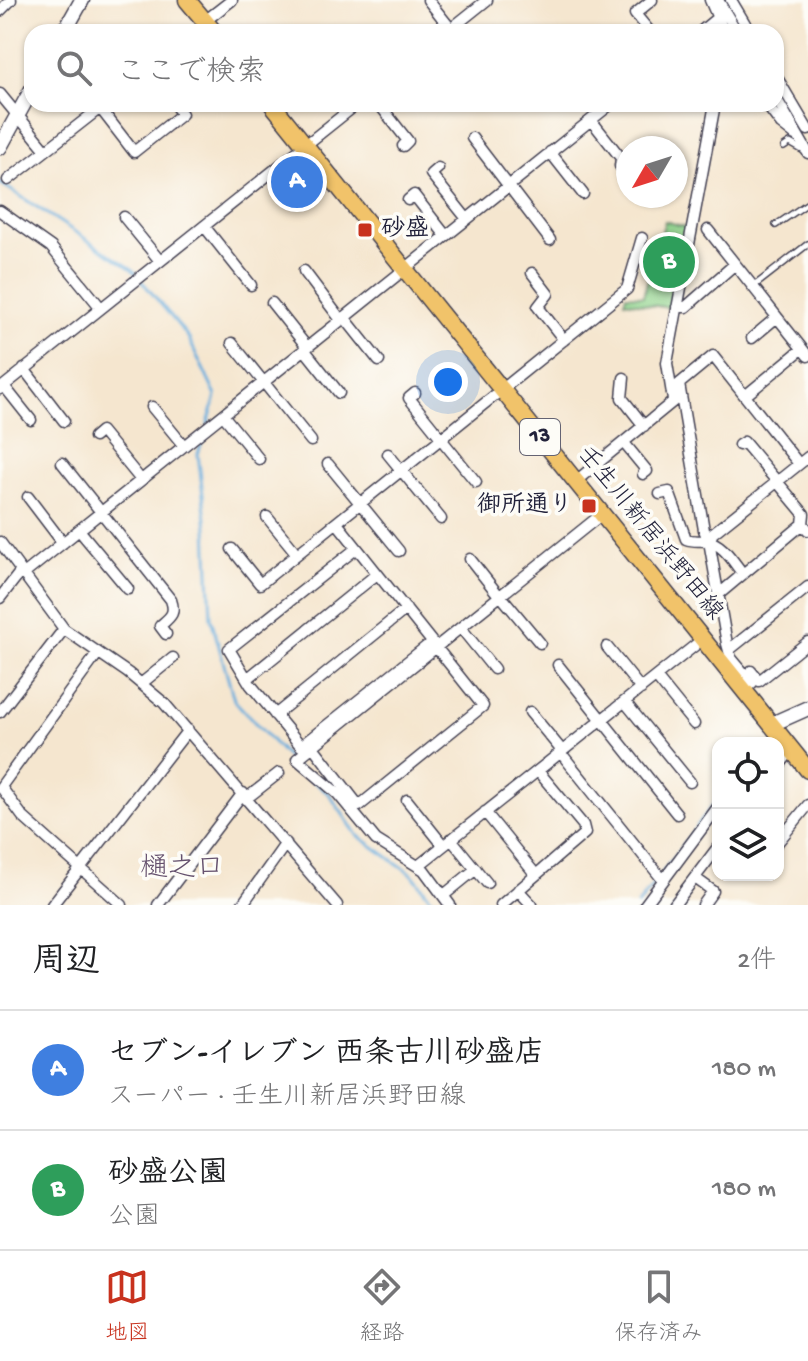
<!DOCTYPE html>
<html lang="ja">
<meta charset="utf-8">
<style>
body{margin:0;font-family:"Gochi Hand","Klee One",sans-serif;background:#f6f6f6;color:#202124}
.controls{position:absolute;right:24px;bottom:24px;display:grid;overflow:hidden;border-radius:16px;box-shadow:0 2px 6px #0004}
.controls button{width:72px;height:72px;display:grid;place-items:center;padding:0;border:0;border-bottom:2px solid #e0e0e0;background:#fff;color:#202124;font:40px sans-serif}
.compass{position:absolute;left:616px;top:136px;width:72px;height:72px;border-radius:50%;background:#fff;box-shadow:0 2px 6px #0004;rotate:231deg}
.you{position:absolute;left:448px;top:382px;width:28px;height:28px;margin:-20px;border:6px solid #fff;border-radius:50%;background:#1a73e8;box-shadow:0 0 0 12px #1a73e833}
.badge{display:grid;place-items:center;width:52px;height:52px;border-radius:50%;background:#c8321e;color:#fff;font-size:26px;font-weight:700}
.pin{position:absolute;translate:-50% -50%;border:4px solid #fff;box-shadow:0 2px 8px #0006}
.list{margin:0;padding:0;list-style:none}
h2{display:flex;justify-content:space-between;align-items:center;height:104px;margin:0;padding:0 32px;font-size:34px}
h2 small{font-size:26px;font-weight:400;color:#757577}
.list li{display:grid;grid-template-columns:52px 1fr auto;gap:24px;align-items:center;box-sizing:border-box;height:120px;padding:0 32px;border-top:2px solid #e0e0e0}
.list b{display:block;font-size:30px;white-space:nowrap}
.list p{margin:0;font-size:26px;white-space:nowrap;color:#757577}
.list em{font-size:26px;font-style:normal;color:#757577}
.icon{flex:none;width:44px;height:44px;fill:none;stroke:currentColor;stroke-width:2;stroke-linecap:round;stroke-linejoin:round}
.map{position:relative;flex:none;width:808px;height:905px;overflow:hidden}
.search{position:absolute;background:#fff;box-shadow:0 2px 6px #0004;left:24px;right:24px;top:24px;height:88px;display:flex;align-items:center;gap:20px;box-sizing:border-box;padding:0 28px;border-radius:24px;color:#757577;font-size:30px}
.sheet{height:344px;background:#fff}
nav{display:flex;justify-content:space-around;align-items:center;box-sizing:border-box;height:112px;border-top:2px solid #e0e0e0;background:#fff;font-size:22px;color:#757577}
nav a{display:grid;justify-items:center;gap:4px}
nav .on{color:#c8321e}
.map>svg:first-child{display:block}
.green{fill:#8fd38b;stroke:#587a63;stroke-width:2}
.lines{fill:none;stroke-linecap:round;stroke-linejoin:round}
.stream{stroke:#67addd;stroke-width:3}
.service-casing{stroke:#423f51;stroke-width:8}
.minor-casing{stroke:#423f51;stroke-width:13}
.tertiary-casing{stroke:#423f51;stroke-width:17}
.primary-casing{stroke:#423f51;stroke-width:19}
.service{stroke:#fff;stroke-width:5}
.minor{stroke:#fff;stroke-width:10}
.tertiary{stroke:#fff;stroke-width:14}
.primary{stroke:#f1c36a;stroke-width:16}
.poi-dot{fill:#c8321e;stroke:#fdfcf7;stroke-width:3}
.labels{text-anchor:middle;dominant-baseline:central;stroke-width:7;stroke-linejoin:round;paint-order:stroke}
.shield{fill:#fdfcf7;stroke:#646373;stroke-width:2}
.shield-label{font-size:22px;font-weight:bold;fill:#22223b}
.poi-label{font-size:24px;font-weight:bold;fill:#22223b;stroke:#fdfcf7;text-anchor:start}
.street-label{font-size:24px;fill:#22223b;stroke:#fdfcf7}
.quarter-label{font-size:28px;fill:#65516e;stroke:#fdfcf7}
</style>
<div class="map">
<svg width="808" height="905" viewBox="0 0 808 905">
<rect width="100%" height="100%" fill="#fdfcf7"/>
<filter id="ink" filterUnits="userSpaceOnUse"><feTurbulence type="fractalNoise" baseFrequency=".0125" numOctaves="2"/><feDisplacementMap in="SourceGraphic" scale="16" xChannelSelector="R" yChannelSelector="G"/><feConvolveMatrix kernelMatrix="1 2 1 2 8 2 1 2 1" color-interpolation-filters="sRGB"/></filter>
<filter id="wash" filterUnits="userSpaceOnUse"><feTurbulence type="fractalNoise" baseFrequency=".006" numOctaves="4" result="noise"/><feDisplacementMap in="SourceGraphic" scale="32" xChannelSelector="R" yChannelSelector="G"/><feGaussianBlur stdDeviation="1.8" result="paint"/><feColorMatrix in="noise" values="0 0 0 0 0 0 0 0 0 0 0 0 0 0 0 0 0 1.4 0 .05"/><feComposite in="paint" operator="in"/></filter>
<g filter="url(#wash)">
<rect width="100%" height="100%" fill="#f5e6cf"/>
<path class="green" d="M665 221 692 229 677 309 624 301 626 295 643 296Z"/>
<g class="lines">
<path class="stream" d="M0 183 132 269 188 337 216 396 208 424
M204 435 198 454 207 528 211 618 234 700 297 768 329 794 357 835 412 874 436 905
M663 872 718 798
M638 905 658 878"/>
</g>
</g>
<g filter="url(#ink)">
<g class="lines">
<defs>
<path id="service" d="M784 147 790 143 804 151
M776 225 808 203
M754 286 808 244"/>
<path id="minor" d="M428 0 451 29
M710 0 724 32
M718 0 737 32
M731 0 750 32
M0 11 11 0
M205 21 232 0
M447 32 487 0
M650 32 635 14 652 0
M700 32 717 18
M776 76 808 130
M0 94 46 150
M776 98 808 153
M379 104 408 141 403 146
M766 104 781 124 795 135
M100 108 134 152 182 114 174 104
M591 120 621 158 620 166 628 175
M472 138 550 240
M550 152 583 194
M438 168 431 174 467 219
M8 180 104 105
M408 200 414 195 446 236
M0 211 51 247 101 308
M124 217 160 261
M204 226 251 285
M708 230 808 356
M304 271 341 320
M532 273 548 294 538 307 564 340
M272 303 307 347
M677 307H686L735 264
M344 317 379 361
M752 338 777 317
M232 343 311 441
M304 349 339 393
M24 369 64 421
M624 378 622 398 644 426
M4 386 31 420
M0 389 357 104
M415 393 409 398 442 439
M745 396 802 349
M673 400 667 363 715 104
M152 407 184 446
M223 415 259 459
M94 437 101 431 141 480
M441 439 476 482
M624 443 647 471 643 474
M739 445 744 442 804 514 803 524 808 530
M388 454 441 519
M62 463 171 600C176 614 170 617 160 626L166 634
M328 464 399 551
M576 481 675 400
M660 494 669 492 686 539C694 542 700 540 707 541 723 543 734 563 743 574
M28 497 63 543
M267 517 297 554
M79 530 128 589
M709 541 713 533 808 457
M0 542 64 629 128 673 164 703 337 905
M357 548 229 649 250 684 301 746 432 642
M232 549 260 584 627 289 642 238
M470 559 500 597
M24 574 611 104
M718 595 803 524
M501 596 540 643
M0 598 21 571
M461 628 494 669
M607 647 641 689
M729 650 808 587
M558 665 677 814
M751 671 759 681 808 642
M656 677 694 724
M247 679 377 574
M142 683 173 658
M744 690 752 683 731 658 727 644 709 541 704 530 679 384 713 356 799 464
M625 702 690 782
M0 712 64 629
M530 712 563 752
M275 715 406 609
M314 748 359 806 483 706 337 523
M561 753 663 880
M778 767 792 749
M1 787 23 817 122 905
M0 788 98 653
M247 798 279 773
M407 800 443 845
M485 812 536 875
M451 839 487 883
M778 842 808 805
M418 866 703 639
M695 878 713 891 703 905
M518 890 532 905
M444 895 476 869
M52 905 188 730
M158 905 243 793
M242 905 286 843
M450 905 424 870 376 840 338 794 297 759 602 514
M501 905 585 833 583 825 538 771
M645 905 718 807
M674 905 718 847"/>
<path id="tertiary" d="M64 32 82 0
M0 147 32 89
M772 724 808 708"/>
<path id="primary" d="M187 0 214 32
M272 104 808 770"/>
</defs>
<use href="#service" class="service-casing"/>
<use href="#minor" class="minor-casing"/>
<use href="#tertiary" class="tertiary-casing"/>
<use href="#primary" class="primary-casing"/>
<use href="#service" class="service"/>
<use href="#minor" class="minor"/>
<use href="#tertiary" class="tertiary"/>
<use href="#primary" class="primary"/>
</g>
</g>
<g class="poi-dot">
<rect x="357" y="222" width="16" height="16" rx="4"/>
<rect x="581" y="498" width="16" height="16" rx="4"/>
</g>
<g class="labels">
<rect class="shield" x="520" y="419" width="40" height="36" rx="6"/>
<g class="shield-label">
<text x="540" y="437">13</text>
</g>
<g class="poi-label">
<text x="381" y="230">砂盛</text>
<text x="573" y="506" text-anchor="end">御所通り</text>
</g>
<g class="street-label">
<text transform="translate(649 534) rotate(51)">壬生川新居浜野田線</text>
</g>
<g class="quarter-label">
<text x="182" y="869">樋之口</text>
</g>
</g>
</svg>
<div class="controls">
<button><svg class="icon" aria-label="locate" viewBox="0 0 24 24"><circle cx="12" cy="12" r="6"/><path d="M12 2v4M12 18v4M2 12h4M18 12h4"/></svg></button>
<button><svg class="icon" aria-label="layers" viewBox="0 0 24 24"><path d="M12 4l9 5-9 5-9-5zM3 14l9 5 9-5"/></svg></button>
</div>
<svg class="compass" viewBox="-18 -18 36 36"><path d="M0-13l5 13h-10z" fill="#e53935"/><path d="M0 13l5-13h-10z" fill="#757577"/></svg>
<div class="you"></div>
<div class="pin badge" style="left:297px;top:182px;background:#3f7fe0">A</div>
<div class="pin badge" style="left:669px;top:262px;background:#2e9e5b">B</div>
<div class="search"><svg class="icon" aria-label="search" viewBox="0 0 24 24"><circle cx="10" cy="10" r="6"/><path d="M15 15l6 6"/></svg>ここで検索</div>
</div>
<section class="sheet">
<h2>周辺<small>2件</small></h2>
<ul class="list">
<li><span class="badge" style="background:#3f7fe0">A</span><div><b>セブン-イレブン 西条古川砂盛店</b><p>スーパー · 壬生川新居浜野田線</p></div><em>180 m</em></li>
<li><span class="badge" style="background:#2e9e5b">B</span><div><b>砂盛公園</b><p>公園</p></div><em>180 m</em></li>
</ul>
</section>
<nav>
<a class="on"><svg class="icon" aria-label="map" viewBox="0 0 24 24"><path d="M3 6l6-2 6 2 6-2v14l-6 2-6-2-6 2zM9 4v14M15 6v14"/></svg>地図</a>
<a><svg class="icon" aria-label="directions" viewBox="0 0 24 24"><path d="M12 3l9 9-9 9-9-9zM9 14v-3h6M13 9l2 2-2 2"/></svg>経路</a>
<a><svg class="icon" aria-label="saved" viewBox="0 0 24 24"><path d="M7 4h10v16l-5-4-5 4z"/></svg>保存済み</a>
</nav>
